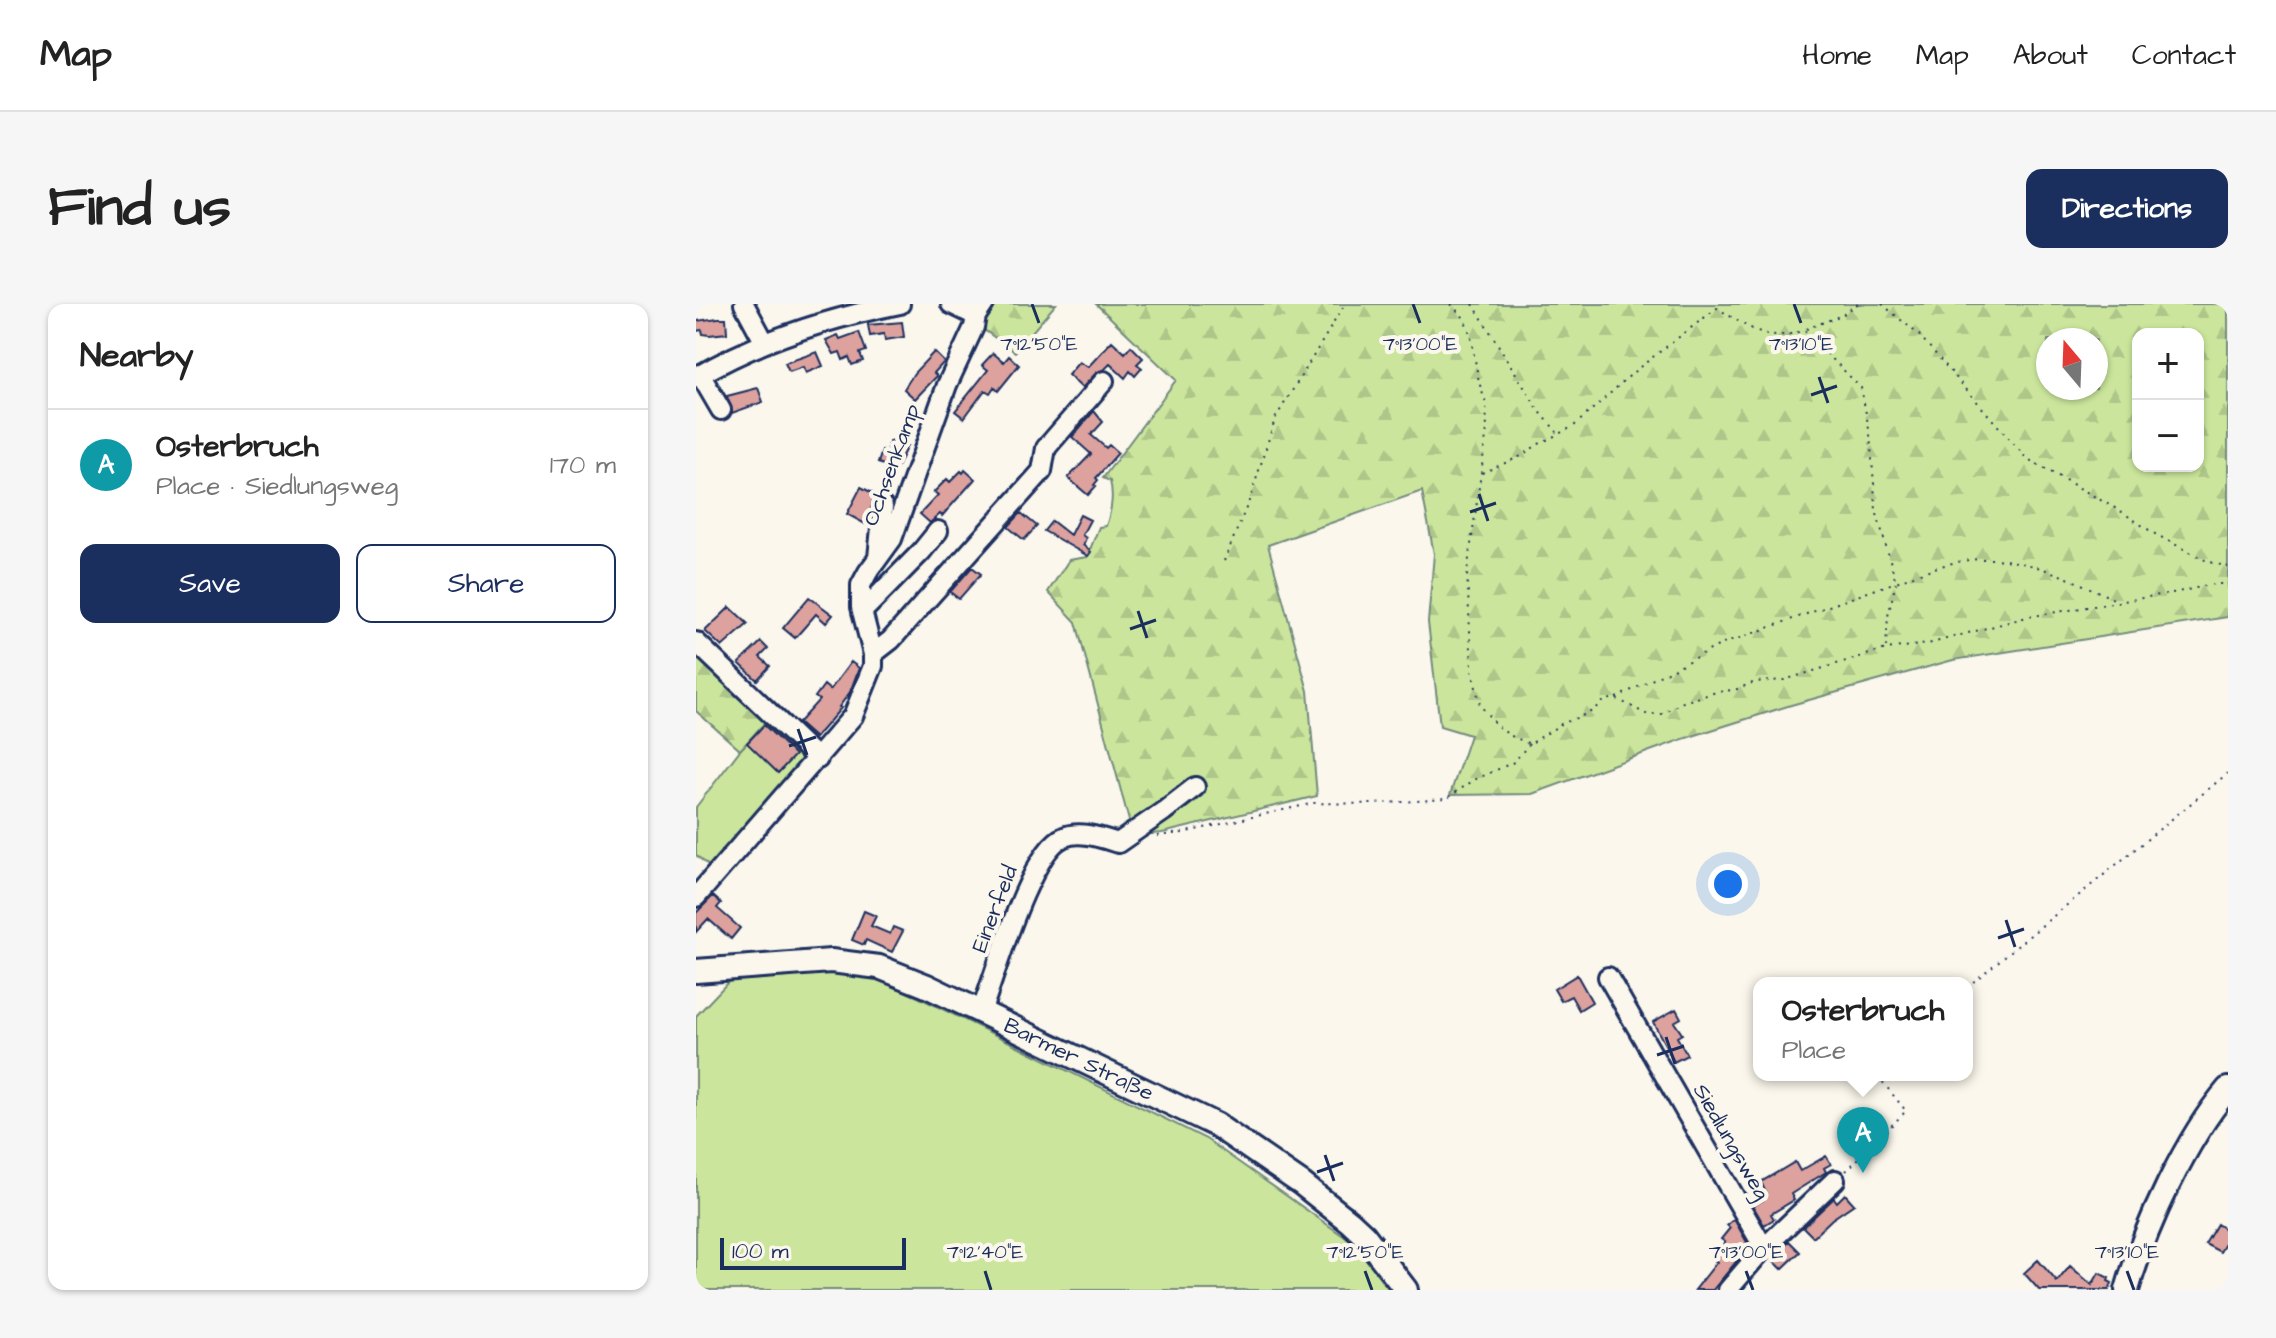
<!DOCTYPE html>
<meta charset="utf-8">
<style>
body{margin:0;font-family:"Architects Daughter",sans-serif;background:#f6f6f6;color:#222}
.controls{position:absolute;right:24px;top:24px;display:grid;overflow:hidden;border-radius:16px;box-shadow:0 2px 6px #0004}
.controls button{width:72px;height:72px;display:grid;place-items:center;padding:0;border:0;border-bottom:2px solid #e0e0e0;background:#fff;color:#222;font:40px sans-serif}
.compass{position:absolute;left:1340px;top:24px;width:72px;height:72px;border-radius:50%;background:#fff;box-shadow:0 2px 6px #0004;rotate:341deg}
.scale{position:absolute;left:24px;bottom:20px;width:186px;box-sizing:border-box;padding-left:8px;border:4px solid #1b2f5e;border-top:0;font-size:22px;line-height:28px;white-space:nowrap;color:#1b2f5e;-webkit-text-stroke:6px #fbf7ec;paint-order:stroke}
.you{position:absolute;left:1032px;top:580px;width:28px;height:28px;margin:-20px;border:6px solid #fff;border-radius:50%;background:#1a73e8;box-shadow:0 0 0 12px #1a73e833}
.badge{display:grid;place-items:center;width:52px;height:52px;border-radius:50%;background:#1b2f5e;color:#fff;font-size:26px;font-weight:700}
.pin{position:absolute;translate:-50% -66px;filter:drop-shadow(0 2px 4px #0008)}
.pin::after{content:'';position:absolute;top:42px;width:28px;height:24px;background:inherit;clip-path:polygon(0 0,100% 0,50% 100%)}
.popup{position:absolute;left:1057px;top:673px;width:220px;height:104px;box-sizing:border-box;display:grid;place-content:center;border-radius:16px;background:#fff;filter:drop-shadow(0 2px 6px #0005);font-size:26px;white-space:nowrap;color:#767676}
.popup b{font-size:30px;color:#222}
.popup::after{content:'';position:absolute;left:50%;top:100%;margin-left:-16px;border:16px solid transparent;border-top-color:#fff}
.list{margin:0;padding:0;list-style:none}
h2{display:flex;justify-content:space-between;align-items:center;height:104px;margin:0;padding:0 32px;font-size:34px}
h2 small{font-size:26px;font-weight:400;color:#767676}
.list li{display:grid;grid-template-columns:52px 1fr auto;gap:24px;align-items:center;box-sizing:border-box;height:112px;padding:0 32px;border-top:2px solid #e0e0e0}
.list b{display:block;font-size:30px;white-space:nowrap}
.list p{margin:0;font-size:26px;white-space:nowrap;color:#767676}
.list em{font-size:26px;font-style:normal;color:#767676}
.actions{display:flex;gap:16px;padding:24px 32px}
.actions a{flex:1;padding:18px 0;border:2px solid #1b2f5e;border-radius:16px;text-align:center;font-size:28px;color:#1b2f5e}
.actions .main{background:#1b2f5e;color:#fff}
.map{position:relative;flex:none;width:1532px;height:986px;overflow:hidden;border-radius:16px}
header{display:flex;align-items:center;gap:48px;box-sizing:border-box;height:112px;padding:0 40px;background:#fff;border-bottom:2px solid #e0e0e0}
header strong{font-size:38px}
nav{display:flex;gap:44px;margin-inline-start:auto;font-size:28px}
.intro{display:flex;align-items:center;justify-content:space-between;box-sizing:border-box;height:192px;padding:0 48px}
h1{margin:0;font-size:56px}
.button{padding:20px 36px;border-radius:16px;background:#1b2f5e;color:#fff;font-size:28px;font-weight:700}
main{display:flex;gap:48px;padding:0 48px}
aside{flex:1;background:#fff;border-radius:16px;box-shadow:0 2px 6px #0004}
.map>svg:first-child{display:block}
.grass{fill:#cbe69c;stroke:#738a7d;stroke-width:2}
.forest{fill:url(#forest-firs);stroke:#738a7d;stroke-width:2;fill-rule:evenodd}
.building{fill:#dda29e;stroke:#1b2f5e;stroke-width:2}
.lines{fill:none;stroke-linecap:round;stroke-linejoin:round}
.minor-casing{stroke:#1b2f5e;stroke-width:24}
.major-casing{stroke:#1b2f5e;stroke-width:28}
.path{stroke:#1b2f5e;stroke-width:2;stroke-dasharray:2 6;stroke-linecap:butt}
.minor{stroke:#fbf7ec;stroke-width:18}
.major{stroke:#fbf7ec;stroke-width:22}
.ticks{fill:none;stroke:#1b2f5e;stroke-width:3}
.labels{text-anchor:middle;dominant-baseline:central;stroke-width:8;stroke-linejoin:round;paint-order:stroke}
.street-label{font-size:22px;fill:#1b2f5e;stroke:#fbf7ec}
.ticks-label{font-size:20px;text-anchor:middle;fill:#1b2f5e;stroke:#fbf7ec;stroke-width:8;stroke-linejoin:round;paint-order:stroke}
</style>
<header>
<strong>Map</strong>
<nav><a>Home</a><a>Map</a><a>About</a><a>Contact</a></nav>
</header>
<div class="intro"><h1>Find us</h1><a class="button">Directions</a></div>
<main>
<aside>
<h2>Nearby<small></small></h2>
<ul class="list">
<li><span class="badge" style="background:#0f9aa8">A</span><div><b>Osterbruch</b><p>Place · Siedlungsweg</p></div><em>170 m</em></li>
</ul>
<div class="actions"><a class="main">Save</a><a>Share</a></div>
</aside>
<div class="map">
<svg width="1532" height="986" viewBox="0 0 1532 986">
<defs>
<pattern id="forest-firs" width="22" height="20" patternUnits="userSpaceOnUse" patternTransform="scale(2)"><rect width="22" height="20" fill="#cbe69c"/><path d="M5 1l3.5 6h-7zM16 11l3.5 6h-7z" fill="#aec689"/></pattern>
</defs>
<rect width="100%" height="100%" fill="#fbf7ec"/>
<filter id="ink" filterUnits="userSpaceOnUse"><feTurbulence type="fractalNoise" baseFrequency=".0125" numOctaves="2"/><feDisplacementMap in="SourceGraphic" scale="16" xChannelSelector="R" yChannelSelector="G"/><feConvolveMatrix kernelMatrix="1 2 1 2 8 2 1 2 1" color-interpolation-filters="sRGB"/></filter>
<g filter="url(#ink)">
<path class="grass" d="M73 416 107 452 106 463 16 565 0 551V503L44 446Z
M154 667 175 672 224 694 510 835 663 943 695 986H0V712L35 675Z"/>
<path class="forest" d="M292 0H360L319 48 284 23Z
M400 0H1532V313L1257 356 1095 401 987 435 836 490 754 491 774 431 744 422 732 318 738 250 726 187 572 241 612 387 621 492 466 529 437 532 380 318 352 288 373 256 391 253 403 223 410 222C415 208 418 192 414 177L407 174 480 76ZM1442 30H1502V162H1442ZM1352 36H1400V84H1352Z
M0 347 72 415 44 446 0 407Z"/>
<path class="building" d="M22 14H30L31 29 13 31 7 30 6 26 0 27V17Z
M206 18 208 33 189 36 188 30 174 32 172 21Z
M163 28 170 47 164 49 167 57 156 61 153 53 147 56 144 48 138 50 130 36 142 31 144 35Z
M416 37 429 49 435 42 447 54 441 60 446 64 439 72 434 67 429 74 414 60 409 65 400 69 386 84 372 71 383 58 392 63Z
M121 48 127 62 110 69 107 63 93 68 89 59Z
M238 48 248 58 238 69 241 72 219 95 208 85 218 69Z
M297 49 308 58 313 52 323 61 302 87 298 83 294 89 289 86 268 114 259 107 292 66 286 61Z
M62 84 67 98 36 109 31 92Z
M398 107 407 118 395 131 410 144 413 141 422 149 400 174 402 176 398 181 400 182 392 191 372 174 395 150 376 133Z
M194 137 211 142 200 165 182 159 186 147 190 149Z
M269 166 279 175 246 212 244 210 234 219 224 210 242 191 238 188 251 175 254 178 265 167 267 169Z
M165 183 182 192 177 197 171 221 151 210Z
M325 209 341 222 328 236 312 223Z
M384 211 394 216 386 231 390 234 387 241 395 248 392 252 348 227 356 217 374 231Z
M276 263 285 270 263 295 254 288Z
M113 293 137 311 130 319 120 310 99 334 87 324Z
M34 303 52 320 26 343 9 327Z
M65 338 72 345 64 353 74 362 61 376 43 359Z
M155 358 163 364 154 388 143 403 145 404 119 434 102 419 123 396 119 393 128 381 134 386Z
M68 421 99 451 82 469 51 439Z
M17 592 25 599 21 604 44 624 35 635 12 615 0 628V609Z
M168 607 180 612 175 622 194 630 197 623 207 627 196 648 170 636 168 641 156 636Z
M881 671 896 698 883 706 875 692 865 697 858 685Z
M980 705 985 714 978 718 986 730 981 733 991 751 978 758 957 718Z
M1130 852 1135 860 1128 864 1130 868 1095 890 1098 896 1075 910 1078 915 1068 921 1057 902 1067 896 1065 892 1070 889 1065 878 1099 858 1104 867Z
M1149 890 1158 900 1136 915 1117 933 1107 923 1138 894 1141 898Z
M1038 915 1053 942 1017 986H999L1021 958 1016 954 1029 938 1025 935 1034 924 1031 921Z
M1521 920 1532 927V935L1524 948 1509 940Z
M1093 937 1104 948 1086 965 1075 954Z
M1342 956 1361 978 1374 962 1396 981 1403 969 1413 974 1412 977 1416 979 1413 986H1343L1328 969Z"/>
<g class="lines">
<defs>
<path id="minor" d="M48 0 69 39
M255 0 280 12
M4 70 25 106
M0 73C63 36 133 14 204 0
M182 254 187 203
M166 308 225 248 242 227
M0 338 122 455
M177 350 195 336 346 167 350 144 408 77
M0 593 157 412 177 362V350L165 303V281L172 268 196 235 251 81 278 23 280 12 288 0
M912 673 1068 944
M285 708C299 672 334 546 368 533 384 526 406 534 422 539L468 507 499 483
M1032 986 1068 944 1139 876"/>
<g id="major">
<path id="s1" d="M0 667 135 657 183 663 231 682 520 821 606 880 654 918 668 931 710 986"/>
<path d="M1431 986C1449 923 1490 834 1532 785"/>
</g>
</defs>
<use href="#minor" class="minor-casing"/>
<use href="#major" class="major-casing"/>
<path class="path" d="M755 0 768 14 774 29 783 78 790 100 791 126 771 269 776 366 784 401 800 421 813 431 834 440 865 420 893 409 908 397 919 394 952 411 966 410 987 398 1017 389 1041 385 1059 378 1088 376 1190 345 1232 340 1331 313 1482 288 1518 280H1532
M777 0 841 104 861 128
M1186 0 1223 31 1330 154 1426 208 1459 230 1511 257 1532 263
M1110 25 1146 11 1162 0
M786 169 823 153 843 140 878 122 940 66 1021 4C1052 23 1072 40 1108 26L1165 84 1174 130 1180 206 1200 278C1226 268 1256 256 1285 255 1333 253 1379 277 1422 297
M528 257 555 192 579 115 649 0
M920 394 1024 341 1200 278 1192 312 1190 343
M461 532 486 529 618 499 676 500 750 495 778 476 818 458 833 440
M1271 683 1532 469
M1150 867 1210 807 1181 771"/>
<use href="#minor" class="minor"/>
<use href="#major" class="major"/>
</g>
</g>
<path class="ticks" d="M336 0 343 19M717 0 724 19M1098 0 1105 19M1123 73 1132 99M1115 91 1141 82M783 190 792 217M774 208 800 199M442 307 451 334M434 325 460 316M102 425 111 451M93 442 120 433M1310 616 1319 643M1302 634 1328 625M970 733 979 760M961 751 988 742M629 851 638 877M621 868 647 859M289 967 295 986M669 967 676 986M1050 967 1057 986M1431 967 1438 986"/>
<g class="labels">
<g class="street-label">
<text transform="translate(196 161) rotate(-70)">Ochsenkamp</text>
<text transform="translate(299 605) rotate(-69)">Einerfeld</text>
<text stroke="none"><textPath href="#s1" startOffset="404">Barmer Straße</textPath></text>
<text transform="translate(1035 838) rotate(60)">Siedlungsweg</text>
</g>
</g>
<g class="ticks-label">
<text x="343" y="46">7°12'50"E</text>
<text x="724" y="46">7°13'00"E</text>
<text x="1105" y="46">7°13'10"E</text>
<text x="289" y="954">7°12'40"E</text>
<text x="669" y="954">7°12'50"E</text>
<text x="1050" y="954">7°13'00"E</text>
<text x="1431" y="954">7°13'10"E</text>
</g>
</svg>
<div class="controls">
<button>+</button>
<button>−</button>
</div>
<svg class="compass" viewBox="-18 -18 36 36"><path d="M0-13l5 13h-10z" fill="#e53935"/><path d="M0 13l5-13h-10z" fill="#767676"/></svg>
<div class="scale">100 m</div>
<div class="you"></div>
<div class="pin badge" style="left:1167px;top:869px;background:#0f9aa8">A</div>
<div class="popup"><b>Osterbruch</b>Place</div>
</div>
</main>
